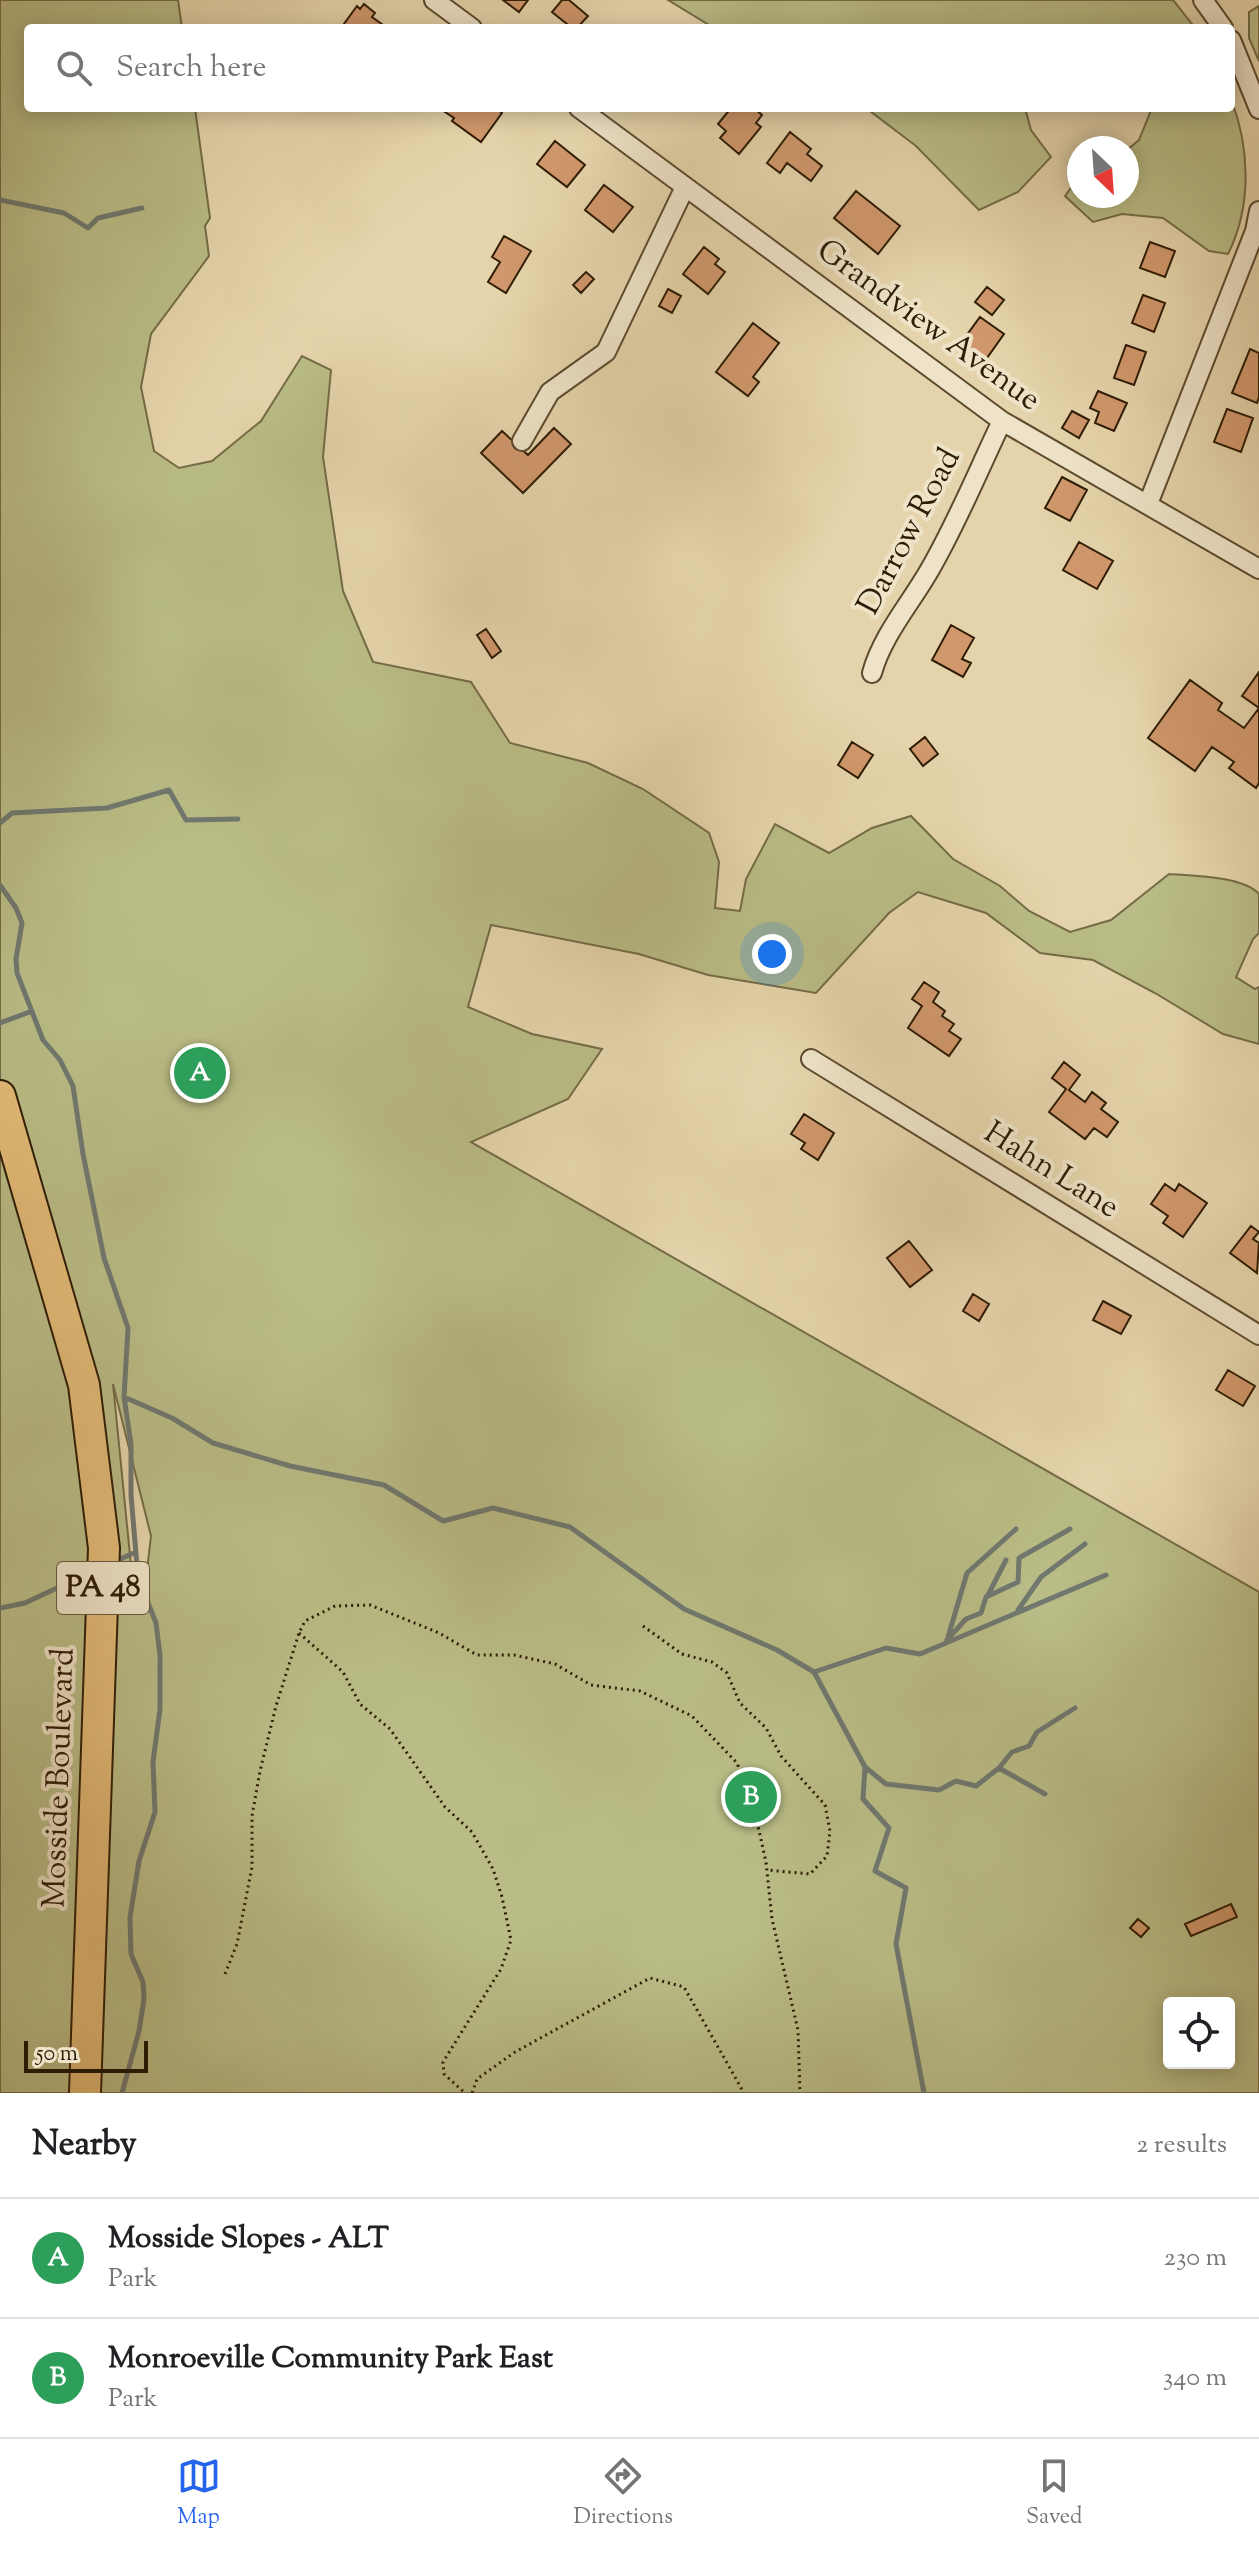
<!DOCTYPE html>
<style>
body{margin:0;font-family:"Sorts Mill Goudy",serif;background:#f6f6f6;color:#202124}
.controls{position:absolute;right:24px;bottom:24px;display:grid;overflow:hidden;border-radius:8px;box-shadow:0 4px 20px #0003}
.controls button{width:72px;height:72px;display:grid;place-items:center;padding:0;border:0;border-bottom:2px solid #e0e0e0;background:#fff;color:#202124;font:40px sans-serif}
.compass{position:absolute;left:1067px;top:136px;width:72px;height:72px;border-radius:50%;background:#fff;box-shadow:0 4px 20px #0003;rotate:155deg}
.scale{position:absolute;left:24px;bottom:20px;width:124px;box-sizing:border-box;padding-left:8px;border:4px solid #2e1c05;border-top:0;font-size:22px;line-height:28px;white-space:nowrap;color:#2e1c05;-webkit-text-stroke:6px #eee3c8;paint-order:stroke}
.you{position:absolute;left:772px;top:954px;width:28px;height:28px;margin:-20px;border:6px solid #fff;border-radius:50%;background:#1a73e8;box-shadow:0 0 0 12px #1a73e833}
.badge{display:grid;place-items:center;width:52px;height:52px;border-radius:50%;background:#2563eb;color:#fff;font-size:26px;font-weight:700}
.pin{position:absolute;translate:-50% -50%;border:4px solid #fff;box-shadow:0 2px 8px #0006}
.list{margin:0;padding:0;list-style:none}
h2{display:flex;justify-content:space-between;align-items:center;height:104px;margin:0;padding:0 32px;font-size:34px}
h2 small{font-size:26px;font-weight:400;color:#757577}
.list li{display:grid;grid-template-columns:52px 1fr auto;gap:24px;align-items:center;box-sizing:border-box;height:120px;padding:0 32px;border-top:2px solid #e0e0e0}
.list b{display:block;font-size:30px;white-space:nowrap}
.list p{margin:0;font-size:26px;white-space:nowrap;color:#757577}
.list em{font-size:26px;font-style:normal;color:#757577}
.icon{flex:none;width:44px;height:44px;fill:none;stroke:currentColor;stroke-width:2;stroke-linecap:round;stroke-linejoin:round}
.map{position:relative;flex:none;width:1259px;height:2093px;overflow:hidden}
.search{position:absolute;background:#fff;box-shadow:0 4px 20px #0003;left:24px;right:24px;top:24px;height:88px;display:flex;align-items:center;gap:20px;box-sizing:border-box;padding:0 28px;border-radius:8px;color:#757577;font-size:30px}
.sheet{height:344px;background:#fff}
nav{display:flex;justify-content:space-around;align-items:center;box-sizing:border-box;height:112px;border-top:2px solid #e0e0e0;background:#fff;font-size:22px;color:#757577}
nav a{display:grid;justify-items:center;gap:4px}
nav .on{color:#2563eb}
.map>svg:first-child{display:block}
.green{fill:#b9bc86;stroke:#746c46;stroke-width:2;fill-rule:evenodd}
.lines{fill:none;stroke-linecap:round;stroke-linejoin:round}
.stream{stroke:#70786f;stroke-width:5}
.building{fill:#d0986c;stroke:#2e1c05;stroke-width:2}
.minor-casing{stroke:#5c4a2e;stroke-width:22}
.primary-casing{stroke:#2e1c05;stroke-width:34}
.path{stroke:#2e1c05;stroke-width:3;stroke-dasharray:2 4;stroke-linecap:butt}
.minor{stroke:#eee3c8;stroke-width:18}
.primary{stroke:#e2ba76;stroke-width:30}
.labels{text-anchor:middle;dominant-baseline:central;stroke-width:8;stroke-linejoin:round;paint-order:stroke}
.shield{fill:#eee3c8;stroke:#685840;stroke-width:2}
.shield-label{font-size:30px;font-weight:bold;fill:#2e1c05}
.street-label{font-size:32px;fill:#2e1c05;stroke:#eee3c8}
</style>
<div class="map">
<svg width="1259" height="2093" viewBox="0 0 1259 2093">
<rect width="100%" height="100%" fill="#e5d4ab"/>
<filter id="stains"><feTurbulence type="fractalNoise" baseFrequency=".0025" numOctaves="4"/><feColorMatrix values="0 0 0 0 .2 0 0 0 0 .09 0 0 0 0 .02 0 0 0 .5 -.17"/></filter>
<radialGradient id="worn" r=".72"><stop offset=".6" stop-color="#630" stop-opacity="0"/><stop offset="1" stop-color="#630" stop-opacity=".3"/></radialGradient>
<path class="green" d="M0 0H178L182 28H28V108H195L210 218 205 226 209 256 151 334 141 387 154 451 179 468 212 461 261 421 302 356 331 370 323 457 343 591 373 662 471 682 510 743 588 763 643 789 709 833 719 862 715 908 740 911 746 879 775 824 829 853 872 828 911 816 953 859 1000 886 1029 911 1070 932 1111 920 1169 874C1193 876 1243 876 1259 894V933L1253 939 1236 977 1255 989 1259 987V1044L1223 1034 1155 993 1093 960 1040 953 986 913 918 892 889 913 816 993 708 975 639 954 491 925 468 1007 532 1034 602 1049 568 1099 471 1142 1259 1592V2093H0ZM113 1384 151 1536 143 1605 135 1606ZM1169 2003H1229V2063H1169Z
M668 0H1173L1195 28H714Z
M1259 6V61L1249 38V12Z
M1231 99C1250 148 1252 206 1228 254L1209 251 1163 218 1122 214 1093 222 1065 196 1079 177V196H1127V150L1139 140 1152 108H1231Z
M866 108H1025L1031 130 1051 157 1018 192 979 210 916 146Z"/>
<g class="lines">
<path class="stream" d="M0 200 64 213 88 228 98 218 142 208
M0 823 12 813 107 808 169 790 186 820 238 819
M0 885 16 908 22 923 16 959 17 973 43 1040 60 1060 73 1086 83 1154 104 1258 128 1328 124 1397 131 1444V1495L138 1577 156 1623 160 1655V1709L153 1762 155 1812 139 1861 130 1917 131 1954 143 1982 144 1999 139 2031 122 2093
M0 1023 32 1011
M124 1397 172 1418 213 1443 290 1466 384 1485 443 1521 493 1508 570 1527 684 1609 777 1650 814 1672 865 1767 863 1799 889 1828 875 1871 906 1888 896 1944 924 2093
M118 1560 136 1552
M988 1595 1006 1560
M0 1608 25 1603 89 1573
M1018 1610 1041 1577 1085 1544
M948 1637 967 1573 1016 1529
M947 1640 966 1619 981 1613 986 1597 1018 1582 1019 1558 1070 1529
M814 1672 886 1648 920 1654 1106 1575
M865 1767 886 1784 939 1790 956 1781 976 1786 999 1768 1045 1794
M999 1768 1012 1752 1029 1746 1037 1732 1075 1708"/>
</g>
<path class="building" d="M503 0H528L519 12Z
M562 0H569L588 16 577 28H572L552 12Z
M364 4 375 13 372 17 383 25 381 28H341L357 6 360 9Z
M448 108H496L502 113 481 142 452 121 454 118 445 112Z
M731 108 739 111 742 108H754L762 115 756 123 761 127 739 154 720 138 726 131 718 124Z
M790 132 811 149 807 154 822 166 811 181 787 163 780 173 767 163Z
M555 141 585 165 567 187 537 164Z
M604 185 633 207 613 232 585 210Z
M856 191 900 226 878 254 834 218Z
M504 236 531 251 506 293 488 282 500 262 492 257Z
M1150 242 1175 251 1165 277 1140 268Z
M704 247 719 259 715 264 725 272 708 294 683 274Z
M586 272 594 279 581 293 573 285Z
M987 287 1004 300 992 315 975 302Z
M668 289 681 296 672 313 659 306Z
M1143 295 1165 303 1154 332 1132 323Z
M980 317 1004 334 982 365 958 347Z
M753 323 779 343 753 377 759 382 748 396 716 372Z
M1126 345 1146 352 1134 385 1114 378Z
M1250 349 1259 353V397L1257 403 1232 393Z
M1098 391 1127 403 1114 431 1095 423 1099 412 1090 408Z
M1227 409 1253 418 1241 452 1214 442Z
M1072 411 1089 420 1079 438 1062 428Z
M554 428 571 444 523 493 481 453 502 431 528 455Z
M1062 477 1087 490 1070 521 1045 508Z
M1079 542 1113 561 1097 589 1063 570Z
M951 625 974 638 962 659 971 663 963 677 932 660Z
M486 629 501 651 492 658 477 635Z
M1259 672V783L1256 788 1229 768 1234 762 1212 747 1195 771 1148 738 1190 680 1222 703 1218 710 1244 728 1259 708 1242 696Z
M925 737 938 754 923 766 910 749Z
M852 742 873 755 858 778 838 765Z
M924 982 939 992 933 1002 945 1011 942 1016 954 1024 949 1031 961 1039 949 1056 908 1028 922 1006 912 999Z
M1064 1062 1080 1075 1069 1090 1085 1102 1092 1092 1106 1103 1101 1109 1118 1122 1107 1137 1094 1128 1085 1139 1049 1112 1066 1089 1052 1078Z
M804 1114 834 1133 818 1160 801 1149 805 1143 791 1134Z
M1165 1184 1175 1191 1179 1184 1207 1203 1183 1237 1163 1223 1168 1216 1151 1204Z
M1251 1226 1259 1232 1253 1239 1259 1243 1257 1273 1230 1253Z
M909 1241 932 1270 910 1287 887 1258Z
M973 1294 989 1304 979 1321 963 1311Z
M1103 1301 1131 1316 1121 1334 1093 1320Z
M1228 1370 1255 1386 1243 1406 1216 1390Z
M1231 1904 1237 1917 1191 1936 1185 1924Z
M1138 1919 1149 1928 1141 1937 1130 1928Z"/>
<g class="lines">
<defs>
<path id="minor" d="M434 0 472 28
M1203 0 1223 28
M1231 40 1259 109
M579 108 1002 421 1259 569
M522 441 550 392 606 352 685 187
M1148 504 1255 231 1259 211
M872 673C882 636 910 604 929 571 957 523 978 471 1002 421
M811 1059 1259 1335"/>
<path id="primary" d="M0 1096 84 1385 104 1548 85 2093"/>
</defs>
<use href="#minor" class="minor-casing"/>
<use href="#primary" class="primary-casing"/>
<path class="path" d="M643 1626 682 1654 712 1662 727 1673 740 1703 766 1728 781 1756 825 1805 830 1831 827 1856 810 1874 767 1870
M299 1633 343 1672 360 1704 390 1729 445 1807 472 1832 493 1869 502 1897 511 1940 501 1969 443 2062 444 2074 465 2093
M225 1974 237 1944 252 1867V1816L260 1771 276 1706 299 1633 305 1621 335 1606 370 1605 439 1633 477 1655H514L555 1664 591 1685 640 1691 692 1716 737 1763 754 1808 766 1862 772 1919 798 2030 800 2093
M472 2093 477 2079 515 2052 650 1978 684 1987 744 2093"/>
<use href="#minor" class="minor"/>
<use href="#primary" class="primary"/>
</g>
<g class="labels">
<rect class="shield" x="57" y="1562" width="92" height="52" rx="6"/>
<g class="shield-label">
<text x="103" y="1588">PA 48</text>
</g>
<g class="street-label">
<text transform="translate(928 326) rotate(36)">Grandview Avenue</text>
<text transform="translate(910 532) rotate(-62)">Darrow Road</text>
<text transform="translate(1051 1171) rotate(32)">Hahn Lane</text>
<text transform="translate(60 1778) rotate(-88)">Mosside Boulevard</text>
</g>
</g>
<rect width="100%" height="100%" filter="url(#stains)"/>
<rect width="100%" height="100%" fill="url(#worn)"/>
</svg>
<div class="controls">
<button><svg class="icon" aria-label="locate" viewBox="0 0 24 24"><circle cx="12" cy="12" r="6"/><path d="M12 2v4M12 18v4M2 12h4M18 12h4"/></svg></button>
</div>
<svg class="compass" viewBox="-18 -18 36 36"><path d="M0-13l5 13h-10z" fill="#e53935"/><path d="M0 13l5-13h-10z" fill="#757577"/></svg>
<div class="scale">50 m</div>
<div class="you"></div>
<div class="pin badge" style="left:200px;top:1073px;background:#2e9e5b">A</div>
<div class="pin badge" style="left:751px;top:1797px;background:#2e9e5b">B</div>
<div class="search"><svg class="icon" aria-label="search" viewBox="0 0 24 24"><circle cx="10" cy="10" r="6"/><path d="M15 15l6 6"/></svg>Search here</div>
</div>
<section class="sheet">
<h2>Nearby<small>2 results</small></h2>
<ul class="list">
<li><span class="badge" style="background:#2e9e5b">A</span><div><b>Mosside Slopes - ALT</b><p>Park</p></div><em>230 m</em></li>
<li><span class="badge" style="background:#2e9e5b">B</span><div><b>Monroeville Community Park East</b><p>Park</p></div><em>340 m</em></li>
</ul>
</section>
<nav>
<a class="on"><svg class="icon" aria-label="map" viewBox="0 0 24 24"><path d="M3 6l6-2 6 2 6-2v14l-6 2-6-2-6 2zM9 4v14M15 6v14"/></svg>Map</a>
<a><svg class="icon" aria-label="directions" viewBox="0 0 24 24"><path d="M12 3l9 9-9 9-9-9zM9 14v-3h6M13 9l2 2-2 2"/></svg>Directions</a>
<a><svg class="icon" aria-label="saved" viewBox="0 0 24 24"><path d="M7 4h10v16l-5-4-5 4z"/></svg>Saved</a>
</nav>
